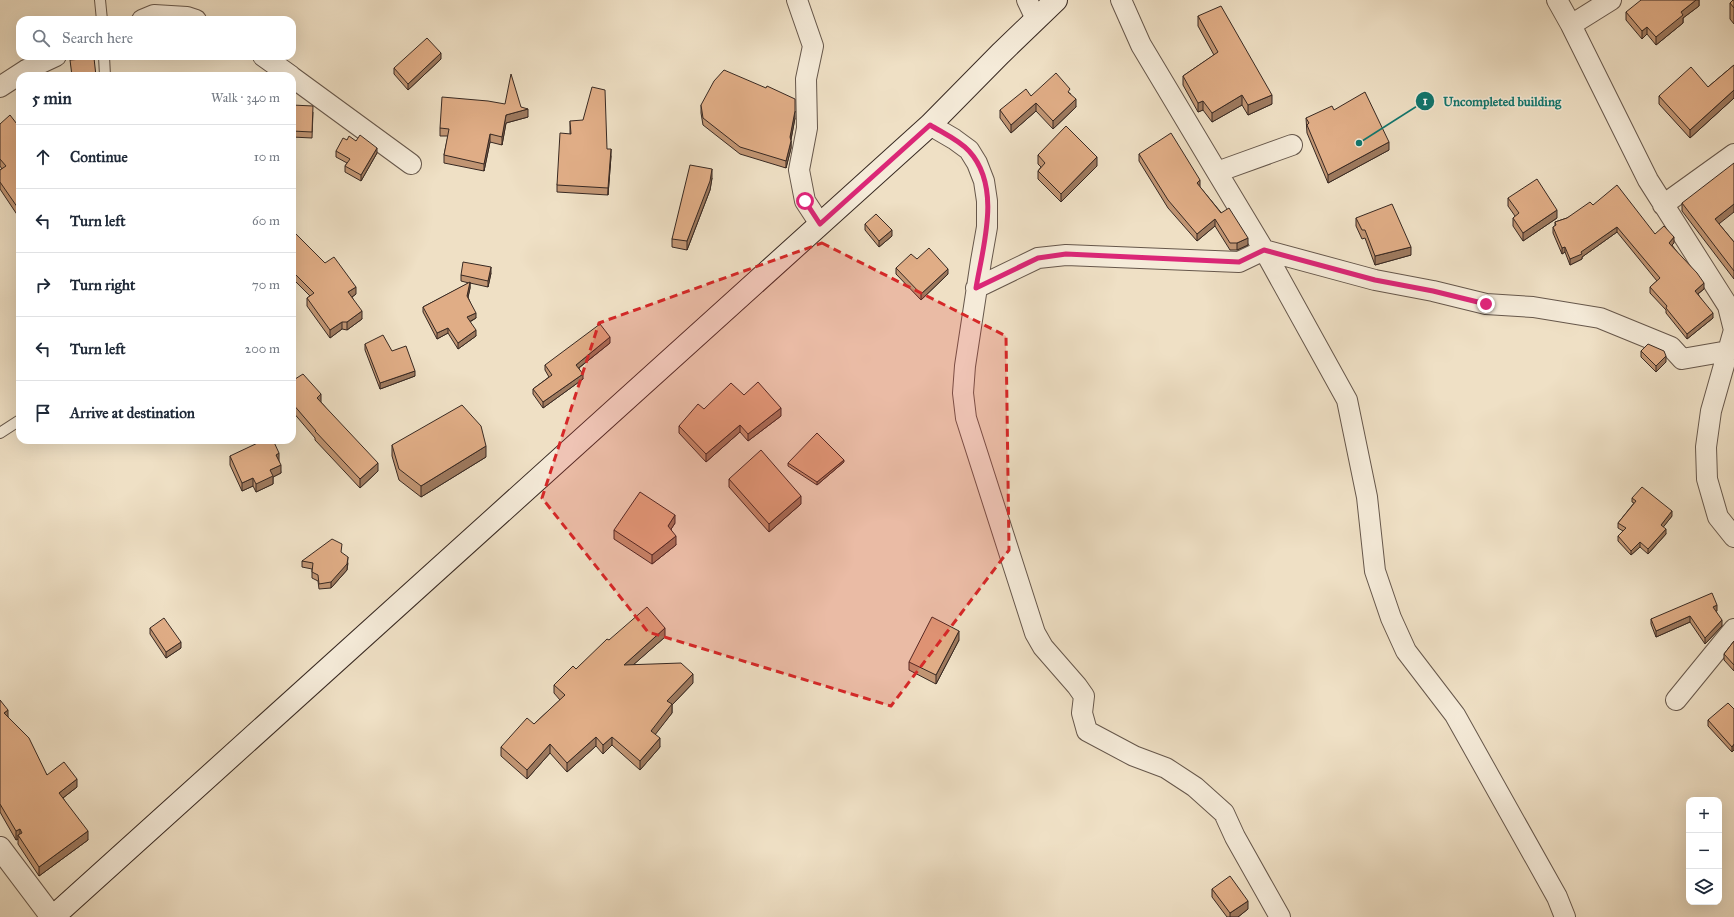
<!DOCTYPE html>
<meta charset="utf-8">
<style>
body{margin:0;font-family:"IM FELL Great Primer",serif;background:#f6f6f7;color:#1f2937}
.controls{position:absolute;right:12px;bottom:12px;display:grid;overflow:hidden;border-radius:8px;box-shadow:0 4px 16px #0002}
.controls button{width:36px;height:36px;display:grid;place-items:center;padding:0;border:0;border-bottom:1px solid #e0e1e3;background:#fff;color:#1f2937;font:20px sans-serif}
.stop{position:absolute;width:12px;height:12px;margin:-9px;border:3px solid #db2777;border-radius:50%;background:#fff}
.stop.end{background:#db2777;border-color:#fff;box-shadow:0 1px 4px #0008}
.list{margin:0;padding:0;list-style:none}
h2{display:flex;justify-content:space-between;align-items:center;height:52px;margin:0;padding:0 16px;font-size:17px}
h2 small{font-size:13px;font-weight:400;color:#747a83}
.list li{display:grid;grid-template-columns:26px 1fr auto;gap:12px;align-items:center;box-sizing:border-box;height:64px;padding:0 16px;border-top:1px solid #e0e1e3}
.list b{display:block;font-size:15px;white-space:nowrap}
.list em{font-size:13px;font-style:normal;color:#747a83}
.icon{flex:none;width:22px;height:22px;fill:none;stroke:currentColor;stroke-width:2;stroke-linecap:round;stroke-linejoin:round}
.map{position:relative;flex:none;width:1734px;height:917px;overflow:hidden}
.search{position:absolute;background:#fff;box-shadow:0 4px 16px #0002;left:16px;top:16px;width:280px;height:44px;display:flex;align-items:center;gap:10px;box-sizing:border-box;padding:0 14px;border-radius:12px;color:#747a83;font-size:15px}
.panel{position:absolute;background:#fff;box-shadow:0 4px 16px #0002;left:16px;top:72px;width:280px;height:372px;border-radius:12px}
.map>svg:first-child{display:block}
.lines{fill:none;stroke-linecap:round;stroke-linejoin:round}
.service-casing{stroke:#66574b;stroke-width:12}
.minor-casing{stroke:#66574b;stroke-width:22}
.tertiary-casing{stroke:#66574b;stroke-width:24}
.secondary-casing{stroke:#382922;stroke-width:24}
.service{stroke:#f5ebd9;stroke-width:10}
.minor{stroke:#f5ebd9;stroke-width:20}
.tertiary{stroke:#f5ebd9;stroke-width:22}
.secondary{stroke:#f5ebd9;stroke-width:22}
.wall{fill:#c19573;stroke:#382922}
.shaded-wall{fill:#9d795e;stroke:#382922}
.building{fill:#e0ad86;stroke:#382922}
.route{stroke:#db2777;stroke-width:5}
.marked{fill:#d62828;fill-opacity:0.2;stroke:#d62828;stroke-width:3;stroke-dasharray:8 5;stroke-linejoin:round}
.leader{fill:none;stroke:#0f766e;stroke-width:1.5}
.callout-dot{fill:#0f766e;stroke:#f5ebd9;stroke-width:1.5}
.mark-label{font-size:12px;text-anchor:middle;font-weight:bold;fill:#fff}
.callout-label{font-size:13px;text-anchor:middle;font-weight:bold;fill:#0f766e;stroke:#f5ebd9;stroke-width:3;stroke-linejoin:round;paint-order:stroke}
</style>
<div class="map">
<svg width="1734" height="917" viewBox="0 0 1734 917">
<rect width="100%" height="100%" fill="#efe0c5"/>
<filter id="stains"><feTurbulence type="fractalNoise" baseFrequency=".005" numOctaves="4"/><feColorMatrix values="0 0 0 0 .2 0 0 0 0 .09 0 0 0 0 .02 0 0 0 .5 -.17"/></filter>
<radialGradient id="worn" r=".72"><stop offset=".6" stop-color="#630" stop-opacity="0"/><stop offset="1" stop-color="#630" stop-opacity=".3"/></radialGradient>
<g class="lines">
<defs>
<path id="service" d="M100 0 102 20
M104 56 105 76
M0 433 20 420"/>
<path id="minor" d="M797 0 813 46 806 79 807 128 799 170 805 201 820 224
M1027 0 1036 19
M1121 0 1141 45 1217 172 1292 145
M1557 0 1571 25 1611 0
M142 20 154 15 187 17 196 20
M1571 25 1648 180 1728 306 1734 330 1711 411 1706 447 1707 479 1718 517 1734 537
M263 56 291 76
M292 77 411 164
M0 87 26 70 56 56
M930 125 954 139 969 150 977 163 984 181 987 201V227L981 261 965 366 963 393 966 418 1035 633 1043 647 1077 686 1084 696 1082 713 1087 731 1134 756 1166 768 1195 787 1224 813 1235 837 1280 917
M1663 205 1734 154
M1264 250 1347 400 1367 497 1375 571 1391 618 1406 651 1455 715 1557 897 1565 917
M1264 250 1375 280 1433 291 1486 304 1533 307 1600 318 1671 347 1682 359 1728 351
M976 288 1038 258 1066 255 1239 262 1264 250 1217 172
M1676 700 1734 629"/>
<path id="tertiary" d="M0 848 52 917"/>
<path id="secondary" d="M53 917 930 125 1000 54 1056 0"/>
</defs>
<use href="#service" class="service-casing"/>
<use href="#minor" class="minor-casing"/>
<use href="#tertiary" class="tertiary-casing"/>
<use href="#secondary" class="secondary-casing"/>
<use href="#service" class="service"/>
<use href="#minor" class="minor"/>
<use href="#tertiary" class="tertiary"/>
<use href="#secondary" class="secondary"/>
</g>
<path class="wall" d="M1699 0V6L1683 18V23L1656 45 1647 34 1642 39 1626 20V12Z
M1734 0V24L1730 19V3Z
M1198 16 1272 104 1248 115 1242 105 1212 122 1203 110 1198 112 1183 85V76L1214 55 1198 26Z
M441 59 408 90 394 74V68Z
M1734 65V98L1690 138 1659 104V96L1708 87Z
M1070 93 1076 107 1053 129 1036 111 1011 133 1000 118V110L1031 96Z
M292 105 313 112 312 138 292 137Z
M701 105 795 118 791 140V148L786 168 740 154 703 125 701 113Z
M521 107 528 117 506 123 502 145 490 142 484 171 444 163V155L448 136H440V128Z
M1306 118 1389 150 1328 183 1307 133Z
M570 121 607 149 611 156 608 195 557 192V185L570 134Z
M0 124 20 128V219L0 189V170L2 169 0 166Z
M347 140 356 141 377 153 361 181 345 172V166L347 163 336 157V151Z
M1139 154 1200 187 1248 245 1237 250H1230L1215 226 1197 241 1168 208 1139 161Z
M1038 155 1097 166 1061 202 1038 179V171L1041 167 1038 164Z
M712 178 710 190 687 250 672 247V239Z
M1508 198 1557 218 1523 241 1513 226V218L1515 216 1508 206Z
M1682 203 1719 224 1734 242V279L1682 211Z
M1593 205 1674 243 1672 245 1704 289 1698 294 1713 318 1687 339 1666 313V310L1650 293V287L1657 281 1617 232 1582 257V259L1570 265 1565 252 1562 254 1553 233V227L1555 226V222L1567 218Z
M1356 218 1411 255 1375 265 1365 238 1362 239 1356 226Z
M865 224 892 236 879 247 865 230Z
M292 230 356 294 352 297 362 319 347 330 342 329 330 338 307 306V298L310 296 292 278Z
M917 259 948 274 921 300 896 274V268Z
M491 273 488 287 470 283V288L468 297 476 318 470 322 476 336 458 349 448 333 437 339 423 312V307L469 283 461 281V275Z
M610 343 579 368 583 379 543 408 533 394V389L549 377 545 370V365Z
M365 344 392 351 415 376 380 389 365 350Z
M1641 351 1666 362 1656 372 1641 357Z
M292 381 321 402 378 471 360 488 315 440V438L292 411Z
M744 395 781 416 748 441 740 432 706 462 679 433V426L704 409Z
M392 445 486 457 421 497 399 480 392 456Z
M230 456 279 461 281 473 273 477V484L256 492 253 486 242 491 230 465Z
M844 462 817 485 788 466V463Z
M729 479 801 504 769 532 729 487Z
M1632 498 1672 516 1663 527 1666 534 1648 554 1640 547 1631 555 1618 541V536L1623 531 1618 528V523L1634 503 1632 502Z
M675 523 671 529 676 545 652 564 614 539V530Z
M341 553 348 563 347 570 331 588 319 589 318 581 312 578V569L302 567V561Z
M1716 611 1722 626 1705 644 1690 622 1656 637 1651 624V619L1717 611Z
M150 628 181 648 166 658 150 634Z
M665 637 634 664 693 683 672 705V713L655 734 660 747 640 770 612 745 603 754 596 746 567 772 550 753 527 779 501 756V747L534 724 560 700 554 693V685L576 669 609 640Z
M959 640 936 684 909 670V662Z
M1734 641V671L1724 660V654Z
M0 700 8 717 47 775 77 787 63 798 88 840 39 876 18 844V839L16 840 0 812Z
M1734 709V750L1732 752 1708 726V720Z
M1212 889 1248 909 1238 917H1227L1212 897Z"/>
<path class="shaded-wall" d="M1696 0H1699V6L1683 18V23L1656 45V37L1681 12Z
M1647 27V34L1642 39V31Z
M441 53V59L408 90V84Z
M1734 90V98L1690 138V130Z
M1242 95V105L1212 122V113Z
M1272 95V104L1248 115V105Z
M1076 99V107L1053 129V121Z
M1203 101V110L1198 112V103Z
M1036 103V111L1011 133V125Z
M528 109V117L506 123 502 145V137L506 115Z
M795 111V118L790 144V137Z
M490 134V142L484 171V164Z
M791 141V148L786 168V161Z
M1389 142V150L1328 183V175Z
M377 148V153L361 181V175Z
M611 149V156L608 195V188Z
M1097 157V166L1061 202V194Z
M712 169V178L710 190 687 250V241Z
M1200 180V188L1197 183Z
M1734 204V212L1715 227V219Z
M1557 210V218L1523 241V233Z
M1215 219V226L1197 241V234Z
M1617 227V232L1582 257V259L1570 265V259Z
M892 230V236L879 247V241Z
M1674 237V243L1669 248V243Z
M1248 238V245L1237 250V243Z
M1411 247V255L1375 265V256Z
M1565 247V252L1562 254V248Z
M491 267V273L488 287V281Z
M948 269V274L921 300V294Z
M470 282V288L467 302V296Z
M1704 283V289L1695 296V291Z
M356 287V294L348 300V292Z
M362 311V319L347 330V322Z
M476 313V318L467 323V317Z
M1713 313V318L1687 339V334Z
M342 322V329L330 338V330Z
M448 328V333L437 339V333Z
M476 330V336L458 349V343Z
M610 337V343L576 370V365Z
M1666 356V362L1656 372V366Z
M415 371V376L380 389V383Z
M583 374V379L543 408V402Z
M321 394V403L317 398Z
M781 408V416L748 441V434Z
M740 425V432L706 462V454Z
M486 446V457L421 497V486Z
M279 453V462L276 455Z
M844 460V462L817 485V482Z
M378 463V471L360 488V479Z
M281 465V473L273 477V484L256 492V484L270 470Z
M253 478V486L242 491V483Z
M801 496V504L769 532V524Z
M1672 511V516L1661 530V525Z
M675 515V523L668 534V526Z
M1666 529V534L1648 554V549Z
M676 536V545L652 564V555Z
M1640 542V547L1631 555V551Z
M348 557 347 570 331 588V582Z
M1717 605V611L1713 612V607Z
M1690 616V622L1656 637V631Z
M1722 620V626L1705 644V638Z
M665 628V637L624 673V665Z
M959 631V640L936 684V675Z
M181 642V648L166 658V652Z
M693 674V683L672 705V713L651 740V731L667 701Z
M8 710V718L4 713Z
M596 737V746L567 772V763Z
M612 737V745L603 754V745Z
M660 738V747L640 770V761Z
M550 744V753L527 779V770Z
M1734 744V750L1732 752V747Z
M77 779V787L59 801V793Z
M20 829V838L18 835V839L16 840V831Z
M88 831V840L39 876V867Z
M1248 901V909L1238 917H1230V913Z"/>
<path class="building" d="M1641 0H1696L1681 12 1683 15 1656 37 1647 27 1642 31 1626 12Z
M1733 0H1734V8L1730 3Z
M1221 6 1272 95 1248 105 1242 95 1212 113 1203 101 1198 103 1183 76 1218 52 1198 16Z
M427 38 441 53 408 84 394 68Z
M94 58 96 76H72L70 60Z
M1734 65V90L1690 130 1659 96 1691 67 1708 87Z
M724 70 766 88 767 86 795 99V111L790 137 791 141 786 161 740 147 703 118 701 105 714 81Z
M1056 73 1070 89 1068 92 1076 99 1053 121 1036 103 1011 125 1000 110 1026 89 1031 96Z
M511 74 521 107 528 109 506 115 502 137 490 134 484 164 444 155 449 129 440 128 442 97 488 101 505 104Z
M592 87 605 90 607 149H611L608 188 557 185 560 133 571 134 570 121 583 120Z
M1365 92 1389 142 1328 175 1307 125 1309 123 1306 118 1332 106 1334 110Z
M292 105 313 106 312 132 292 131Z
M10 115 20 128V211L0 182V170L6 166 0 159V124Z
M1066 126 1097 157 1061 194 1038 171 1045 163 1038 155Z
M1171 133 1200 180 1197 183 1221 213 1229 208 1248 238 1237 243H1230L1215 219 1197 234 1168 200 1139 154Z
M360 135 377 148 361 175 345 166 350 159 336 151 343 138 347 140 349 136 356 141Z
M1734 163V204L1715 219 1734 242V271L1682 203Z
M690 165 712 169 710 181 687 241 672 239Z
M1537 179 1557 210 1523 233 1513 218 1519 213 1508 198Z
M1617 185 1655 234 1664 226 1674 237 1669 243 1697 273 1704 283 1695 291 1713 313 1687 334 1666 308 1667 306 1650 287 1660 278 1617 227 1581 252 1582 254 1570 259 1565 247 1562 248 1553 227 1556 225 1555 222 1567 218 1590 202 1593 205Z
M1392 204 1411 247 1375 256 1365 230H1362L1356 218Z
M876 214 892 230 879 241 865 224Z
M292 230 325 263 334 257 356 287 348 292 362 311 347 322H342L330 330 307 298 314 293 292 271Z
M929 248 948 269 921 294 896 268 911 254 917 259Z
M463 262 491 267 488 281 461 275Z
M470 282 467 296 476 313 467 317 476 330 458 343 448 328 437 333 423 307Z
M600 324 610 337 576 365 583 374 543 402 533 389 552 375 545 365Z
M383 335 392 351 406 346 415 371 380 383 365 344Z
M1648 344 1664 351 1666 356 1656 366 1641 351Z
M303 374 321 394 317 398 378 463 360 479 315 431H316L292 403V381Z
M758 382 781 408 748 434 740 425 706 454 679 426 698 404 704 409 731 383 744 395Z
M462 405 481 426 486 446 421 486 399 469 392 445Z
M817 433 844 460 817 482 788 463Z
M264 440H273L279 453 276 455 281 465 270 470 273 476 256 484 253 478 242 483 230 456Z
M761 450 801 496 769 524 729 479Z
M1642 487 1672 511 1661 525 1666 529 1648 549 1640 542 1631 551 1618 536 1626 528 1618 523 1636 501 1632 498Z
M640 492 675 515 668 526 676 536 652 555 614 530Z
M332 539 342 544 341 552 348 557 347 564 331 582 319 584 318 575 312 572 313 563 302 561Z
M1712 593 1717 605 1713 607 1722 620 1705 638 1690 616 1656 631 1651 619Z
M647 607 665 628 624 665 681 663 693 674 667 701 672 704 651 731 660 738 640 761 612 737 603 745 596 737 567 763 550 744 527 770 501 747 527 718 534 724 565 695 554 685 573 666 576 669 607 639 609 640Z
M932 617 959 631 936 675 909 662Z
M164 618 181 642 166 652 150 628Z
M1734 641V665L1724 654Z
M0 700 8 710 4 713 29 738 47 775 64 762 77 779 59 793 88 831 39 867 18 835 22 833 20 829 16 831 0 804Z
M1728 703 1734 709V744L1732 747 1708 720Z
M1230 876 1248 901 1230 913 1212 889Z"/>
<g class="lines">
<path class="route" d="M805 201 820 224 930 125C943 133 959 140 969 151 1002 187 983 246 976 288L1038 258 1066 254 1239 262 1264 250 1375 280 1433 291 1486 304"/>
</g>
<path class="marked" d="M822 243 1006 336 1009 550 891 706 648 632 542 498 599 323Z"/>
<path class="leader" d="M1359 143L1425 101"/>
<g class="callout-dot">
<circle cx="1359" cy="143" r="4"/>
<circle cx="1425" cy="101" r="10"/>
</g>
<g class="mark-label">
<text x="1425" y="105">1</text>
</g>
<g class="callout-label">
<text x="1502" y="106">Uncompleted building</text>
</g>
<rect width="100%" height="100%" filter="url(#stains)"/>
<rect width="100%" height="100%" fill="url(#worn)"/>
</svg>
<div class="controls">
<button>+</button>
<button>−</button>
<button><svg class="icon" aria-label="layers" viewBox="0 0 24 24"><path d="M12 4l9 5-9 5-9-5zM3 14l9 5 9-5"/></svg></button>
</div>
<div class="stop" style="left:805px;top:201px"></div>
<div class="stop end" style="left:1486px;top:304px"></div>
<div class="search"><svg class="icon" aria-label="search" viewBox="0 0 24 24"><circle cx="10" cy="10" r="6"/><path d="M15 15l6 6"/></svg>Search here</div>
<section class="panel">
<h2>5 min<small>Walk · 340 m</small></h2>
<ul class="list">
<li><svg class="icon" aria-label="ahead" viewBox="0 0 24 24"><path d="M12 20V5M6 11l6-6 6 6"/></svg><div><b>Continue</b></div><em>10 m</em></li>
<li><svg class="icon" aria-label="left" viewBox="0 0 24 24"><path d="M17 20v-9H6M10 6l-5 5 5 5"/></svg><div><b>Turn left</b></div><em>60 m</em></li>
<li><svg class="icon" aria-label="right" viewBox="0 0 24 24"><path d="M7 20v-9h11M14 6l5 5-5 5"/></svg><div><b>Turn right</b></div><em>70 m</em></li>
<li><svg class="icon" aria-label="left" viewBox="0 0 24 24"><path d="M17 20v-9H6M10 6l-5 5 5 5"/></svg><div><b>Turn left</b></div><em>200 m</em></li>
<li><svg class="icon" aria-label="arrive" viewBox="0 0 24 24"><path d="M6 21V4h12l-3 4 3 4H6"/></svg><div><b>Arrive at destination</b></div></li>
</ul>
</section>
</div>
